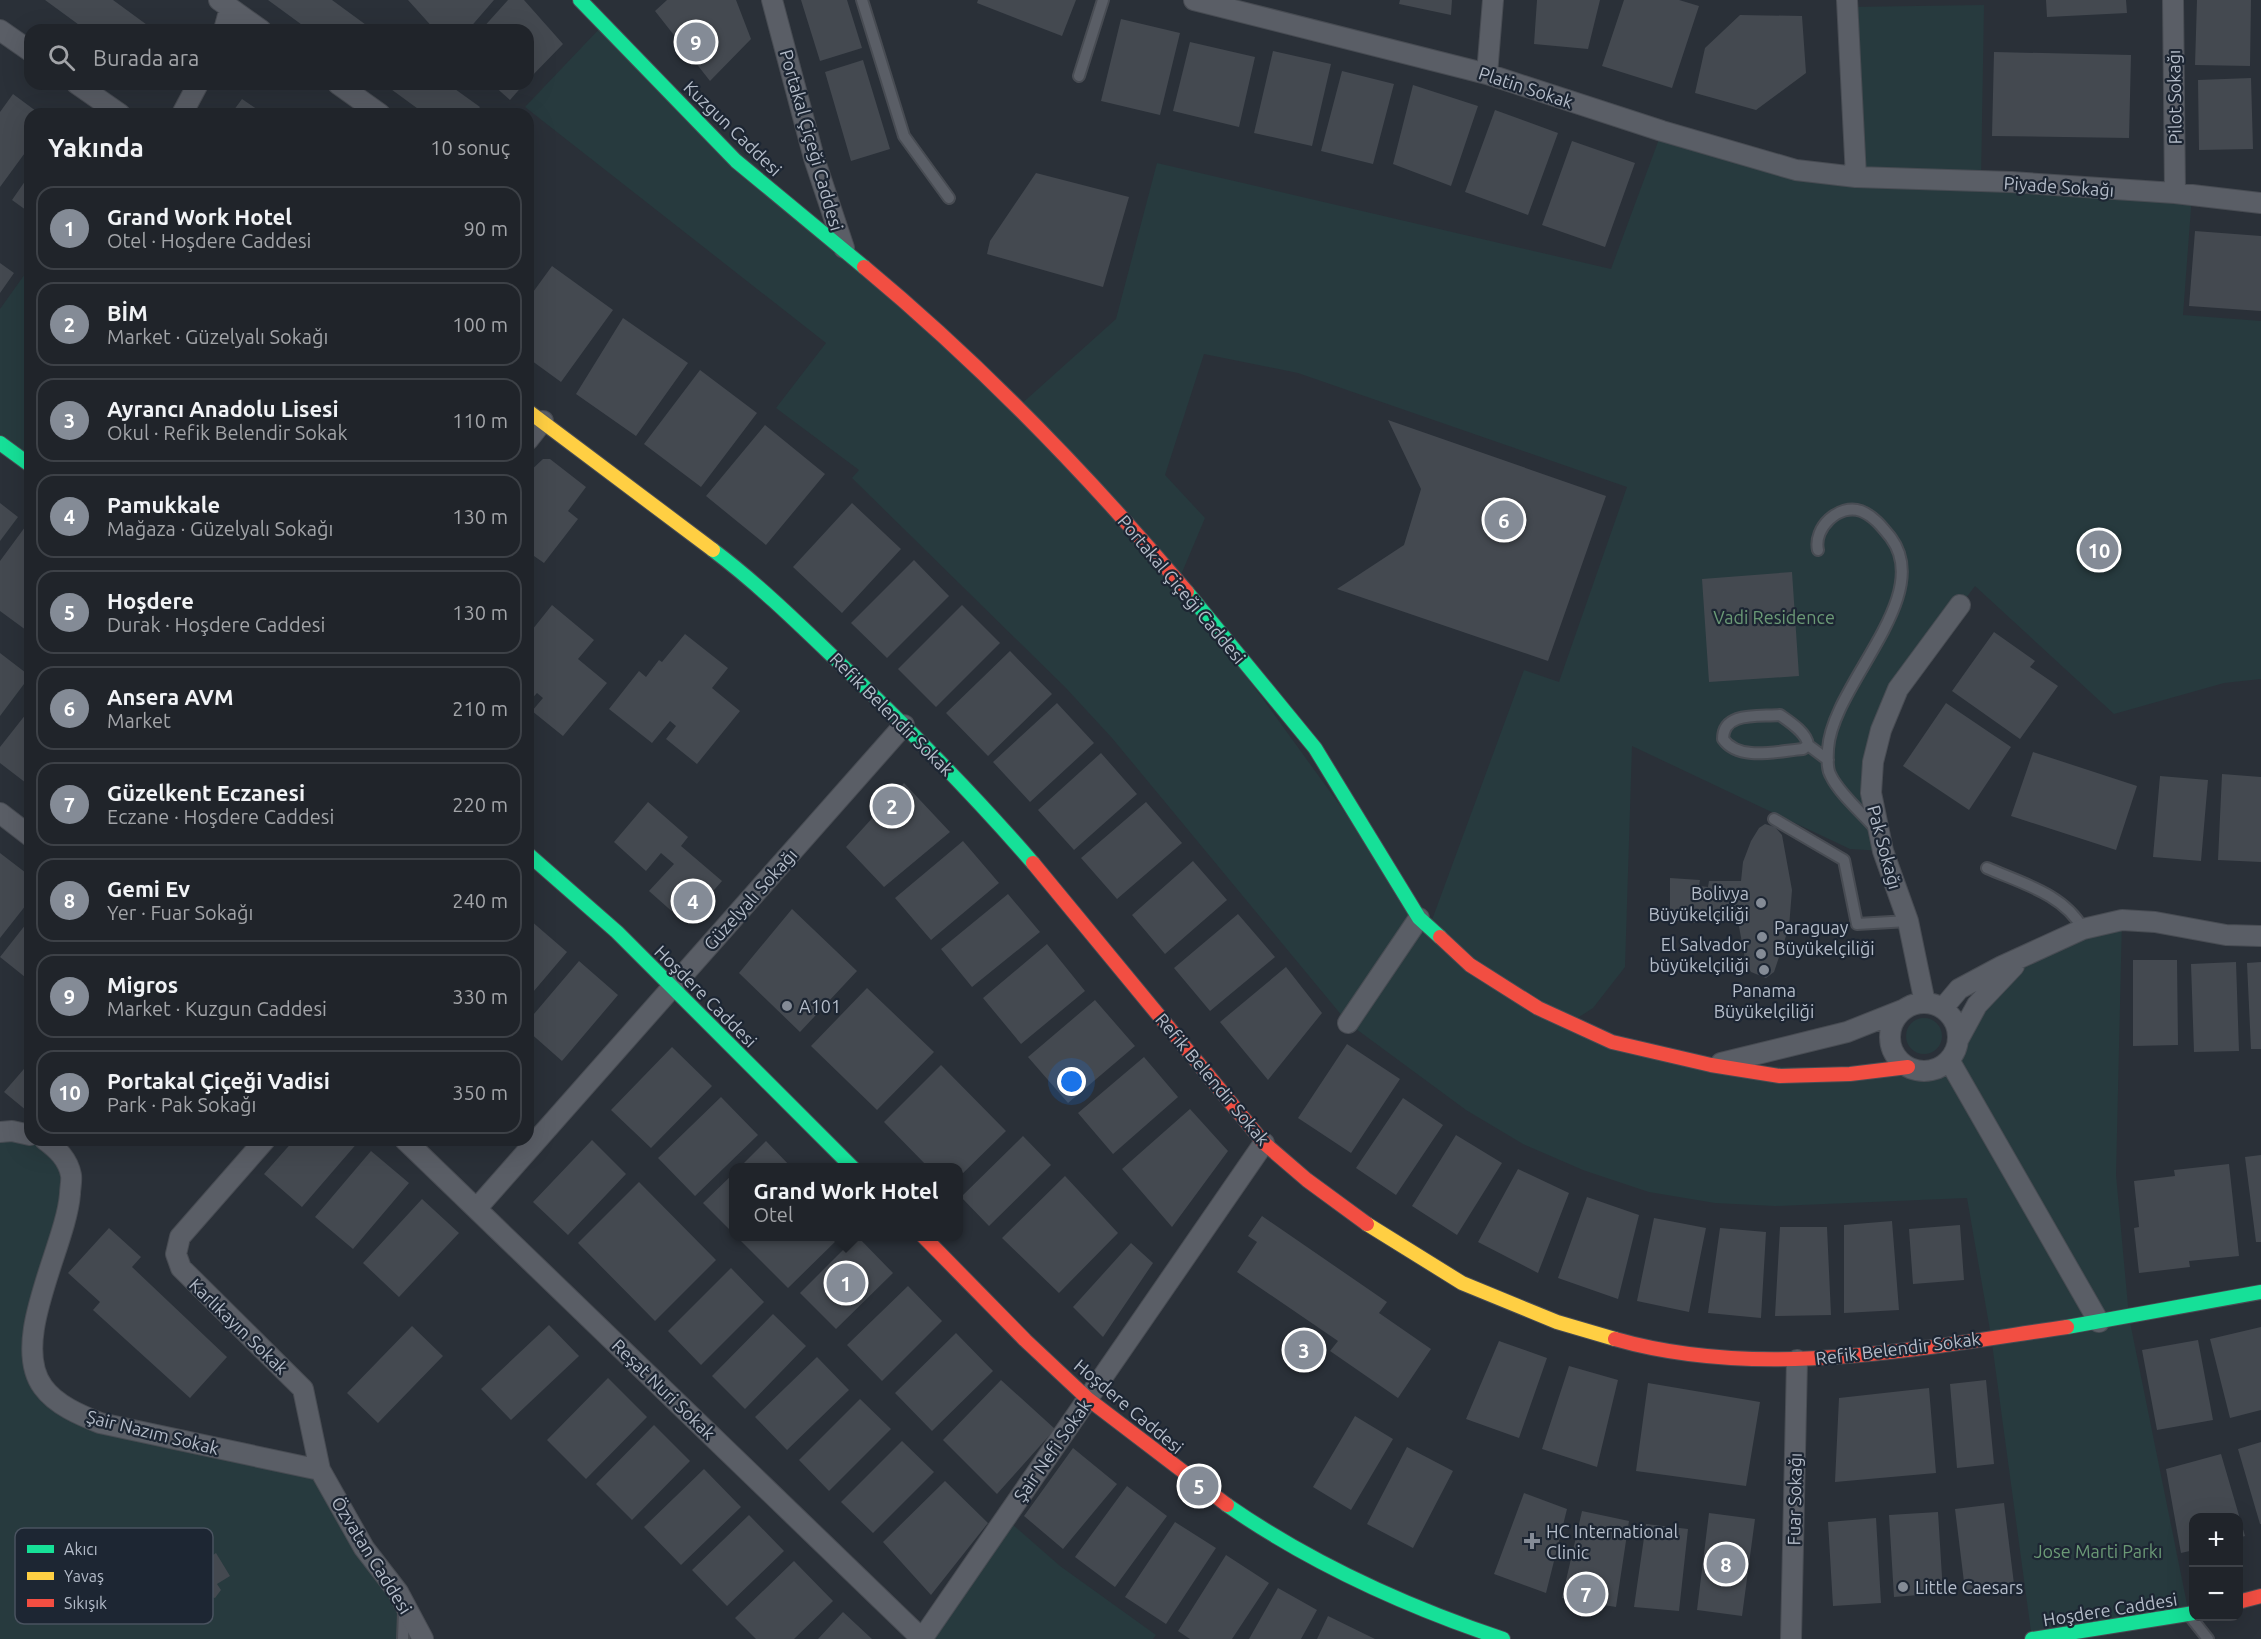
<!DOCTYPE html>
<html lang="tr">
<meta charset="utf-8">
<style>
body{margin:0;font-family:Ubuntu,sans-serif;background:#282c32;color:#f1f3f6}
.controls{position:absolute;right:18px;bottom:18px;display:grid;overflow:hidden;border-radius:12px;box-shadow:0 6px 24px #0002}
.controls button{width:54px;height:54px;display:grid;place-items:center;padding:0;border:0;border-bottom:2px solid #3d4147;background:#20242a;color:#f1f3f6;font:30px sans-serif}
.you{position:absolute;left:1072px;top:1082px;width:21px;height:21px;margin:-15px;border:4px solid #fff;border-radius:50%;background:#1a73e8;box-shadow:0 0 0 9px #1a73e833}
.badge{display:grid;place-items:center;width:39px;height:39px;border-radius:50%;background:#848b96;color:#fff;font-size:20px;font-weight:700}
.pin{position:absolute;translate:-50% -50%;border:3px solid #fff;box-shadow:0 2px 6px #0006}
.popup{position:absolute;left:729px;top:1163px;width:234px;height:78px;box-sizing:border-box;display:grid;place-content:center;border-radius:12px;background:#20242a;filter:drop-shadow(0 2px 4px #0005);font-size:20px;white-space:nowrap;color:#a2a4a8}
.popup b{font-size:22px;color:#f1f3f6}
.popup::after{content:'';position:absolute;left:50%;top:100%;margin-left:-12px;border:12px solid transparent;border-top-color:#20242a}
.list{margin:0;padding:0;list-style:none}
h2{display:flex;justify-content:space-between;align-items:center;height:78px;margin:0;padding:0 24px;font-size:26px}
h2 small{font-size:20px;font-weight:400;color:#a2a4a8}
.list li{display:grid;grid-template-columns:39px 1fr auto;gap:18px;align-items:center;box-sizing:border-box;height:84px;margin:0 12px 12px;padding:0 12px;border:2px solid #3d4147;border-radius:18px}
.list b{display:block;font-size:22px;white-space:nowrap}
.list p{margin:0;font-size:20px;white-space:nowrap;color:#a2a4a8}
.list em{font-size:20px;font-style:normal;color:#a2a4a8}
.icon{flex:none;width:33px;height:33px;fill:none;stroke:currentColor;stroke-width:2;stroke-linecap:round;stroke-linejoin:round}
.map{position:relative;flex:none;width:2261px;height:1639px;overflow:hidden}
.search{position:absolute;background:#20242a;box-shadow:0 6px 24px #0002;left:24px;top:24px;width:510px;height:66px;display:flex;align-items:center;gap:15px;box-sizing:border-box;padding:0 21px;border-radius:18px;color:#a2a4a8;font-size:22px}
.panel{position:absolute;background:#20242a;box-shadow:0 6px 24px #0002;left:24px;top:108px;width:510px;height:1038px;border-radius:18px}
.map>svg:first-child{display:block}
.green{fill:#273a3e;fill-rule:evenodd}
.building{fill:#444950}
.lines{fill:none;stroke-linecap:round;stroke-linejoin:round}
.lane-casing{stroke:#484c53;stroke-width:14}
.street-casing{stroke:#484c53;stroke-width:22}
.fast-casing{stroke:#484c53;stroke-width:16}
.slow-casing{stroke:#484c53;stroke-width:16}
.jam-casing{stroke:#484c53;stroke-width:16}
.lane{stroke:#5a5e66;stroke-width:10}
.street{stroke:#5a5e66;stroke-width:20}
.fast{stroke:#16e098;stroke-width:14}
.slow{stroke:#ffcf43;stroke-width:14}
.jam{stroke:#f24e42;stroke-width:14}
.poi-dot{fill:#848b96;stroke:#1d2633;stroke-width:2}
.labels{text-anchor:middle;dominant-baseline:central;stroke-width:4.5;stroke-linejoin:round;paint-order:stroke}
.street-label{font-size:18px;fill:#b4bcc9;stroke:#1d2633}
.park-label{font-size:18px;fill:#6b9a76;stroke:#1d2633}
.poi-label{font-size:18px;fill:#b4bcc9;stroke:#1d2633;text-anchor:start}
.key{fill:#1d2633;stroke:#4a5360;stroke-width:1.5}
.key-label{font-size:16px;fill:#b4bcc9}
</style>
<div class="map">
<svg width="2261" height="1639" viewBox="0 0 2261 1639">
<rect width="100%" height="100%" fill="#2a3038"/>
<path class="green" d="M1984 5 1981 181 2192 195 2183 315 2261 321V679L2224 683 2114 714 1975 586 1898 689 1873 762 1883 851 1850 849 1632 746 1625 967 1593 1008 1568 1024 1711 1065 1930 1070 1949 1060 1958 1040 2025 956 2122 920 2116 1175 2129 1317 2189 1614 2032 1639 1991 1336 1967 1198 1775 1206 1715 1203 1649 1192 1583 1170 1523 1144 1466 1110 1348 1023 1112 738 1065 687 852 478 859 470 776 408 826 343 525 107 603 25 1018 407 1116 319 1157 163 1611 269 1662 131 1855 177 1847 7ZM1204 354 1298 373 1627 487 1559 682 1524 670 1429 928 1178 582 1205 518 1165 475Z
M30 267V465L0 443V309Z
M1906 1036a18 18 0 1 1 36 0a18 18 0 1 1-36 0Z
M0 1132 45 1140 71 1176 32 1360 71 1411 320 1470 423 1639H0Z
M1005 1518 1060 1566 1156 1635 1153 1639H922Z"/>
<path class="building" d="M45 0H113L154 30H86Z
M268 0H332L373 30H309Z
M408 0H494L468 30H435Z
M508 0H524L563 44 528 80V30H481Z
M667 0H736L751 39 710 81 655 11Z
M801 0H847L862 48 820 61Z
M978 0H1076L1062 36 977 3Z
M1400 0H1452L1451 15 1399 4Z
M1537 0H1600L1588 49 1534 44Z
M1624 0H1679L1699 6 1672 88 1602 66Z
M2046 0H2126L2127 13 2047 17Z
M2197 0H2251L2250 66 2195 65Z
M1740 15 1802 16 1806 73 1756 110 1695 93 1705 48Z
M1121 19 1180 33 1160 115 1101 101Z
M1190 42 1255 57 1239 127 1173 111Z
M1273 51 1331 64 1312 146 1254 133Z
M1994 52 2131 55 2129 138 1992 136Z
M863 60 890 149 851 161 825 72Z
M1342 71 1394 84 1373 164 1321 151Z
M2251 78 2253 149 2199 150 2198 80Z
M384 84H448L480 107 475 114H425Z
M492 84H524L510 100Z
M1413 85 1478 106 1451 186 1393 164Z
M13 94 40 114H30V146L0 187V112Z
M242 99 264 114H231Z
M1495 110 1558 133 1528 215 1465 192Z
M1572 141 1635 163 1605 247 1542 225Z
M1036 173 1129 197 1103 287 987 254 990 241Z
M30 174V213L12 200Z
M2195 231 2261 236V311L2189 306Z
M528 253 534 258 528 267Z
M0 263 14 273 0 293Z
M552 266 613 310 561 382 528 358V299Z
M623 318 688 363 636 436 576 394Z
M700 370 757 413 701 487 644 444Z
M1388 420 1606 496 1548 661 1337 589 1404 545 1421 489Z
M765 425 825 474 766 545 706 496Z
M543 459H550L586 487 568 511 578 519 544 563 534 556 528 564V473Z
M0 503 18 517 0 541Z
M852 503 901 549 842 613 793 567Z
M28 523 30 524V633L0 611V561Z
M914 560 949 596 887 658 851 623Z
M1792 572 1799 676 1709 682 1702 579Z
M552 605 594 640 578 659 607 683 563 736 532 711 543 698 537 693 528 703V635Z
M962 605 1000 643 936 707 898 669Z
M1994 632 2035 661 2030 667 2058 686 2020 739 1952 691Z
M685 634 728 668 712 688 740 711 697 764 666 739 676 726 670 721 652 743 609 709 639 671 646 677 659 660 662 662Z
M1010 651 1052 694 988 756 946 713Z
M0 653 30 676 0 716Z
M1057 703 1094 743 1030 802 993 762Z
M1946 703 2011 747 1969 810 1903 766Z
M30 709V778L26 783 0 763V747Z
M2033 752 2137 786 2116 850 2011 816Z
M1101 753 1137 794 1074 850 1038 810Z
M2222 774 2261 777V862L2218 860Z
M2160 776 2208 780 2201 861 2153 857Z
M904 783 950 832 884 887 846 847Z
M648 802 688 837 681 846 722 881 685 923 649 891 674 864 661 853 646 871 614 842Z
M1146 802 1182 843 1117 899 1081 858Z
M1765 824 1775 827 1782 835 1792 890 1789 927 1774 972 1766 978 1751 972 1746 964 1737 916 1704 918 1705 914 1695 913 1696 923 1670 920V878L1700 880 1699 886 1708 887 1709 881H1741L1743 862 1751 841 1759 828Z
M963 841 999 883 931 940 895 898Z
M0 853 30 876V900L0 938Z
M1193 861 1227 900 1165 954 1132 915Z
M1008 894 1040 932 972 987 941 949Z
M792 909 857 971 800 1032 739 973Z
M1238 914 1275 957 1210 1011 1174 968Z
M30 919V981L0 957Z
M530 920 567 952 528 998V923Z
M1047 944 1085 991 1021 1044 983 998Z
M2133 960H2177L2178 1045 2133 1046Z
M579 961 618 995 562 1061 528 1031V1021Z
M2236 962 2239 1051 2194 1052 2191 964Z
M2261 962V1049H2251L2247 963Z
M1286 967 1322 1013 1268 1080 1220 1022Z
M867 988 934 1052 877 1110 811 1046Z
M1095 1000 1135 1046 1068 1103 1028 1057Z
M1347 1044 1400 1079 1351 1153 1298 1118Z
M672 1047 712 1086 651 1148 611 1110Z
M1144 1057 1178 1097 1113 1154 1078 1113Z
M30 1062V1107L27 1111 4 1092Z
M941 1065 1006 1131 958 1178V1168H929L884 1122Z
M721 1097 758 1135 695 1196 658 1158Z
M1403 1098 1443 1125 1396 1195 1356 1168Z
M1190 1109 1228 1151 1172 1227 1122 1169Z
M1456 1135 1502 1163 1457 1235 1412 1206Z
M1023 1136 1051 1165 989 1226 961 1197Z
M294 1140 359 1141 302 1207 264 1174Z
M592 1140 626 1174 568 1235 533 1202Z
M766 1141 792 1168H739Z
M371 1151 409 1183 353 1249 315 1217Z
M2261 1155V1242H2256L2245 1157Z
M2229 1164 2239 1256 2189 1261 2190 1267 2139 1273 2134 1228 2139 1227 2134 1181 2175 1176 2174 1170Z
M1518 1169 1569 1193 1538 1273 1478 1242Z
M734 1173V1234L703 1203Z
M1065 1176 1118 1233 1059 1293 1002 1238Z
M639 1182 716 1260 655 1321 578 1243Z
M1587 1197 1639 1215 1618 1299 1558 1278Z
M422 1199 459 1233 399 1297 363 1263Z
M1262 1216 1387 1302 1379 1313 1431 1349 1398 1398 1330 1351 1338 1341 1237 1272 1257 1242 1248 1236Z
M1654 1218 1706 1228 1689 1312 1637 1301Z
M1892 1221 1899 1310 1844 1313V1225Z
M1960 1225 1964 1280 1913 1284 1909 1229Z
M1780 1227H1827L1831 1315 1775 1316Z
M109 1228 141 1257 132 1267 227 1357 190 1398 93 1310 100 1302 68 1273Z
M1720 1228 1766 1232 1761 1318 1708 1313Z
M736 1236H841L788 1288Z
M857 1236 893 1273 836 1329 800 1293Z
M1131 1243 1153 1263 1103 1337 1073 1307Z
M731 1268 764 1302 701 1365 668 1331Z
M908 1286 942 1321 882 1381 847 1345Z
M773 1314 806 1346 745 1409 712 1376Z
M549 1325 579 1356 511 1420 481 1389Z
M412 1326 443 1356 378 1423 347 1393Z
M2261 1327V1410L2230 1418 2210 1339Z
M956 1333 993 1371 932 1431 895 1393Z
M2198 1340 2213 1420 2157 1430 2142 1350Z
M1499 1341 1547 1358 1519 1438 1466 1419Z
M817 1357 849 1390 787 1450 755 1417Z
M1569 1366 1618 1380 1597 1467 1542 1449Z
M608 1378 647 1417 586 1479 547 1440Z
M1001 1380 1055 1429 997 1494 943 1440Z
M1986 1380 1994 1464 1957 1468 1950 1384Z
M1648 1383 1760 1402 1746 1486 1636 1471Z
M1929 1388 1936 1473 1835 1482 1839 1398Z
M860 1399 891 1429 829 1491 799 1460Z
M1355 1416 1393 1439 1351 1510 1313 1487Z
M654 1425 690 1461 632 1520 596 1484Z
M902 1441 934 1472 873 1533 841 1502Z
M2261 1442V1524H2260L2238 1449Z
M1407 1447 1453 1471 1413 1548 1367 1524Z
M1073 1448 1117 1484 1063 1549 1024 1516Z
M2221 1454 2245 1536 2238 1538V1518H2194V1550L2181 1553 2166 1469Z
M704 1469 741 1507 681 1565 644 1527Z
M945 1481 988 1523 931 1595 883 1542Z
M1127 1486 1167 1516 1115 1587 1075 1557Z
M1524 1493 1567 1509 1546 1593 1494 1574Z
M2004 1503 2014 1584 1965 1590 1955 1509Z
M1582 1511 1629 1521 1616 1607 1562 1598Z
M1938 1512 1943 1593 1894 1597 1889 1515Z
M1709 1513 1755 1519 1742 1616 1697 1610Z
M749 1515 784 1551 727 1606 692 1570Z
M1876 1518 1881 1603 1833 1606 1828 1522Z
M1175 1522 1216 1548 1166 1624 1125 1597Z
M1646 1524 1688 1529 1679 1611 1634 1607Z
M195 1551 202 1562 216 1553 230 1576 217 1584 221 1590 215 1598 212 1597 201 1581 193 1586 201 1598V1611L191 1607 164 1624 139 1585Z
M1226 1555 1269 1583 1232 1639H1190L1178 1631Z
M794 1561 833 1601 794 1639H756L735 1618Z
M1278 1588 1317 1610 1301 1639H1249Z
M843 1612 872 1639H818Z
M1328 1616 1375 1639H1317Z"/>
<g class="lines">
<defs>
<path id="lane" d="M862 0 904 136 949 198
M1079 76 1103 0
M1818 550C1813 528 1839 503 1861 511 1874 516 1883 528 1891 538 1935 597 1832 685 1828 749 1828 757 1826 768 1831 776 1839 793 1862 813 1875 828
M1780 715C1790 722 1807 733 1808 745L1803 749C1778 751 1739 762 1723 739 1723 711 1759 717 1780 715Z
M1808 745 1828 760
M1774 819 1844 860 1857 924 1908 921
M1987 868C2021 883 2064 894 2083 929
M2189 1615 2208 1639
M403 1639 404 1612"/>
<path id="street" d="M219 0 261 30
M772 0 814 158 844 248
M1194 0 1487 74 1662 131 1796 170 1856 177 2011 182 2175 193 2261 203
M1847 0 1856 177
M2173 0 2175 193
M0 30 30 51
M224 30 230 8
M1487 74 1493 0
M77 84 120 114
M338 84 380 114
M182 114 198 84
M528 440 543 421
M0 813 30 836
M1925 1003 1908 921 1883 851 1871 793 1873 762 1881 730 1898 689 1960 605
M1890 1037a34 34 0 1 1 68 0a34 34 0 1 1-68 0Z
M1943 1008 1959 989 2002 966 2083 929 2122 920 2155 922 2226 935 2261 936
M1348 1023 1419 918
M1958 1040 1977 1005 2014 966
M1949 1060 2099 1322
M1721 1063 1847 1032 1905 1009
M0 1132 12 1131 30 1135
M45 1140C57 1149 68 1159 71 1175 72 1181 70 1188 70 1194 66 1246 9 1341 43 1387 56 1405 80 1415 100 1423L320 1470
M265 1140 180 1237 176 1254 181 1268 303 1389 320 1470 364 1548 398 1592 423 1639
M405 1140 922 1639
M477 1208 904 725
M922 1639 1264 1143
M1791 1639 1797 1360"/>
<path id="fast" d="M580 0 736 161 864 267
M0 443 30 465
M713 550C762 587 805 630 849 672 913 733 975 796 1033 863
M1187 592 1315 748 1419 918 1440 937
M528 854 617 932 853 1168
M2067 1327 2261 1292
M1227 1505C1312 1564 1405 1606 1503 1639
M2032 1639 2194 1613"/>
<path id="slow" d="M528 411 713 550
M1367 1224 1462 1283 1557 1322 1615 1339"/>
<path id="jam" d="M864 267C983 366 1088 475 1187 592
M1033 863 1264 1143 1307 1180 1367 1224
M1440 937 1470 965 1538 1008 1612 1042 1711 1065 1780 1076 1850 1074 1908 1067
M923 1236 1025 1340 1088 1399 1227 1505
M1615 1339C1761 1381 1920 1348 2067 1327
M2238 1602 2261 1596"/>
</defs>
<use href="#lane" class="lane-casing"/>
<use href="#street" class="street-casing"/>
<use href="#fast" class="fast-casing"/>
<use href="#slow" class="slow-casing"/>
<use href="#jam" class="jam-casing"/>
<use href="#lane" class="lane"/>
<use href="#street" class="street"/>
<use href="#fast" class="fast"/>
<use href="#slow" class="slow"/>
<use href="#jam" class="jam"/>
</g>
<g class="poi-dot">
<circle cx="1761" cy="903" r="6"/>
<circle cx="1762" cy="937" r="6"/>
<circle cx="1761" cy="954" r="6"/>
<circle cx="1764" cy="970" r="6"/>
<circle cx="787" cy="1006" r="6"/>
<path d="M1529 1532h6v6h6v6h-6v6h-6v-6h-6v-6h6z"/>
<circle cx="1903" cy="1587" r="6"/>
</g>
<g class="labels">
<g class="street-label">
<text transform="translate(1526 87) rotate(18)">Platin Sokak</text>
<text transform="translate(2174 97) rotate(-91)">Pilot Sokağı</text>
<text transform="translate(733 128) rotate(44)">Kuzgun Caddesi</text>
<text transform="translate(812 140) rotate(74)">Portakal Çiçeği Caddesi</text>
<text transform="translate(2059 186) rotate(4)">Piyade Sokağı</text>
<text transform="translate(1182 589) rotate(50)">Portakal Çiçeği Caddesi</text>
<text transform="translate(892 714) rotate(45)">Refik Belendir Sokak</text>
<text transform="translate(1885 847) rotate(75)">Pak Sokağı</text>
<text transform="translate(750 899) rotate(-48)">Güzelyalı Sokağı</text>
<text transform="translate(706 996) rotate(45)">Hoşdere Caddesi</text>
<text transform="translate(1213 1079) rotate(50)">Refik Belendir Sokak</text>
<text transform="translate(239 1326) rotate(44)">Karlıkayın Sokak</text>
<text transform="translate(1898 1348) rotate(-7)">Refik Belendir Sokak</text>
<text transform="translate(664 1389) rotate(44)">Reşat Nuri Sokak</text>
<text transform="translate(1129 1406) rotate(40)">Hoşdere Caddesi</text>
<text transform="translate(153 1432) rotate(14)">Şair Nazım Sokak</text>
<text transform="translate(1052 1450) rotate(-55)">Şair Nefi Sokak</text>
<text transform="translate(1794 1499) rotate(-89)">Fuar Sokağı</text>
<text transform="translate(372 1555) rotate(58)">Özvatan Caddesi</text>
<text transform="translate(2110 1609) rotate(-9)">Hoşdere Caddesi</text>
</g>
<g class="park-label">
<text x="1774" y="617">Vadi Residence</text>
<text x="2098" y="1551">Jose Marti Parkı</text>
</g>
<g class="poi-label">
<text x="1749" y="893" text-anchor="end">Bolivya<tspan x="1749" dy="21">Büyükelçiliği</tspan></text>
<text x="1774" y="927">Paraguay<tspan x="1774" dy="21">Büyükelçiliği</tspan></text>
<text x="1749" y="944" text-anchor="end">El Salvador<tspan x="1749" dy="21">büyükelçiliği</tspan></text>
<text x="1764" y="990" text-anchor="middle">Panama<tspan x="1764" dy="21">Büyükelçiliği</tspan></text>
<text x="799" y="1006">A101</text>
<text x="1546" y="1531">HC International<tspan x="1546" dy="21">Clinic</tspan></text>
<text x="1915" y="1587">Little Caesars</text>
</g>
</g>
<rect x="15" y="1528" width="198" height="96" rx="9" class="key"/>
<rect x="27" y="1545" width="27" height="8" fill="#16e098"/>
<rect x="27" y="1572" width="27" height="8" fill="#ffcf43"/>
<rect x="27" y="1599" width="27" height="8" fill="#f24e42"/>
<g class="key-label">
<text x="64" y="1555">Akıcı</text>
<text x="64" y="1582">Yavaş</text>
<text x="64" y="1609">Sıkışık</text>
</g>
</svg>
<div class="controls">
<button>+</button>
<button>−</button>
</div>
<div class="you"></div>
<div class="pin badge" style="left:846px;top:1283px">1</div>
<div class="popup"><b>Grand Work Hotel</b>Otel</div>
<div class="pin badge" style="left:892px;top:806px">2</div>
<div class="pin badge" style="left:1304px;top:1350px">3</div>
<div class="pin badge" style="left:693px;top:901px">4</div>
<div class="pin badge" style="left:1199px;top:1486px">5</div>
<div class="pin badge" style="left:1504px;top:520px">6</div>
<div class="pin badge" style="left:1586px;top:1594px">7</div>
<div class="pin badge" style="left:1726px;top:1564px">8</div>
<div class="pin badge" style="left:696px;top:42px">9</div>
<div class="pin badge" style="left:2099px;top:550px">10</div>
<div class="search"><svg class="icon" aria-label="search" viewBox="0 0 24 24"><circle cx="10" cy="10" r="6"/><path d="M15 15l6 6"/></svg>Burada ara</div>
<section class="panel">
<h2>Yakında<small>10 sonuç</small></h2>
<ul class="list">
<li><span class="badge">1</span><div><b>Grand Work Hotel</b><p>Otel · Hoşdere Caddesi</p></div><em>90 m</em></li>
<li><span class="badge">2</span><div><b>BİM</b><p>Market · Güzelyalı Sokağı</p></div><em>100 m</em></li>
<li><span class="badge">3</span><div><b>Ayrancı Anadolu Lisesi</b><p>Okul · Refik Belendir Sokak</p></div><em>110 m</em></li>
<li><span class="badge">4</span><div><b>Pamukkale</b><p>Mağaza · Güzelyalı Sokağı</p></div><em>130 m</em></li>
<li><span class="badge">5</span><div><b>Hoşdere</b><p>Durak · Hoşdere Caddesi</p></div><em>130 m</em></li>
<li><span class="badge">6</span><div><b>Ansera AVM</b><p>Market</p></div><em>210 m</em></li>
<li><span class="badge">7</span><div><b>Güzelkent Eczanesi</b><p>Eczane · Hoşdere Caddesi</p></div><em>220 m</em></li>
<li><span class="badge">8</span><div><b>Gemi Ev</b><p>Yer · Fuar Sokağı</p></div><em>240 m</em></li>
<li><span class="badge">9</span><div><b>Migros</b><p>Market · Kuzgun Caddesi</p></div><em>330 m</em></li>
<li><span class="badge">10</span><div><b>Portakal Çiçeği Vadisi</b><p>Park · Pak Sokağı</p></div><em>350 m</em></li>
</ul>
</section>
</div>
